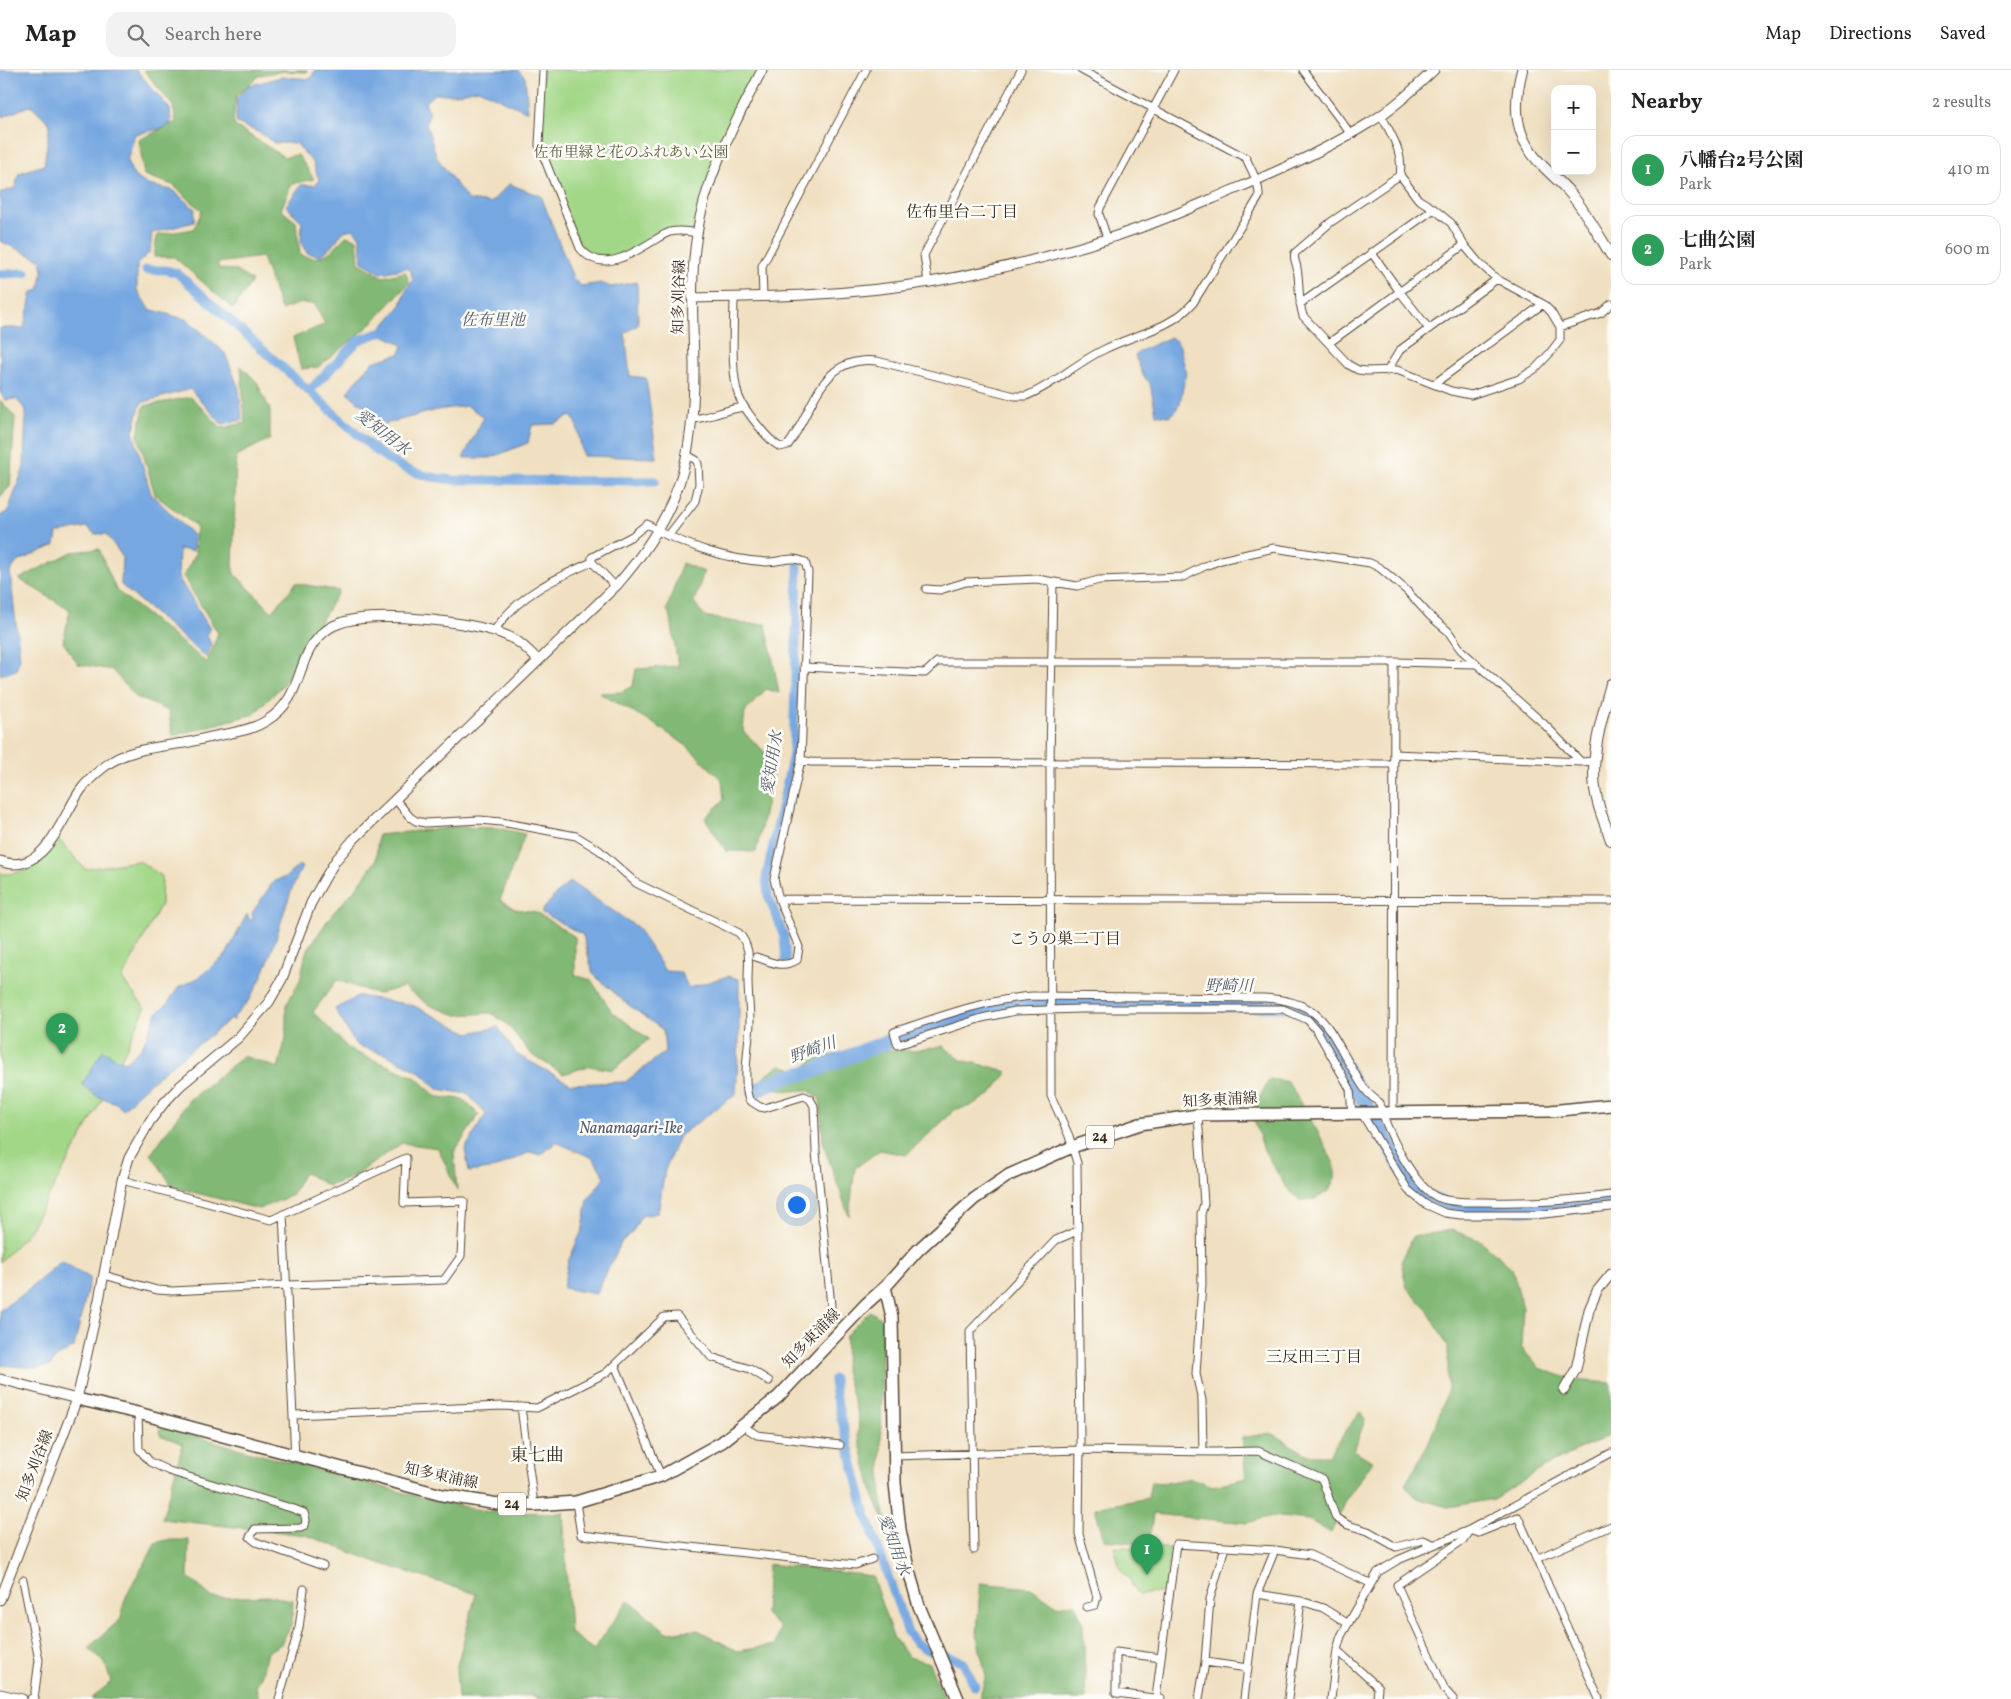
<!DOCTYPE html>
<meta charset="utf-8">
<style>
body{margin:0;font-family:Vollkorn,"Noto Serif JP",serif;background:#f2f2f2;color:#222}
.controls{position:absolute;right:15px;top:15px;display:grid;overflow:hidden;border-radius:10px;box-shadow:0 5px 20px #0002}
.controls button{width:45px;height:45px;display:grid;place-items:center;padding:0;border:0;border-bottom:1px solid #e0e0e0;background:#fff;color:#222;font:25px sans-serif}
.you{position:absolute;left:796px;top:1134px;width:18px;height:18px;margin:-12px;border:4px solid #fff;border-radius:50%;background:#1a73e8;box-shadow:0 0 0 8px #1a73e833}
.badge{display:grid;place-items:center;width:32px;height:32px;border-radius:50%;background:#111827;color:#fff;font-size:16px;font-weight:700}
.pin{position:absolute;translate:-50% -41px;filter:drop-shadow(0 1px 2px #0008)}
.pin::after{content:'';position:absolute;top:26px;width:18px;height:15px;background:inherit;clip-path:polygon(0 0,100% 0,50% 100%)}
.list{margin:0;padding:0;list-style:none}
h2{display:flex;justify-content:space-between;align-items:center;height:65px;margin:0;padding:0 20px;font-size:21px}
h2 small{font-size:16px;font-weight:400;color:#767676}
.list li{display:grid;grid-template-columns:32px 1fr auto;gap:15px;align-items:center;box-sizing:border-box;height:70px;margin:0 10px 10px;padding:0 10px;border:1px solid #e0e0e0;border-radius:15px}
.list b{display:block;font-size:19px;white-space:nowrap}
.list p{margin:0;font-size:16px;white-space:nowrap;color:#767676}
.list em{font-size:16px;font-style:normal;color:#767676}
.icon{flex:none;width:28px;height:28px;fill:none;stroke:currentColor;stroke-width:2;stroke-linecap:round;stroke-linejoin:round}
.map{position:relative;flex:none;width:1611px;height:1629px;overflow:hidden}
header{display:flex;align-items:center;gap:30px;box-sizing:border-box;height:70px;padding:0 25px;background:#fff;border-bottom:1px solid #e0e0e0}
header strong{font-size:24px}
nav{display:flex;gap:28px;margin-inline-start:auto;font-size:18px}
.search{width:350px;height:45px;background:#f2f2f2;display:flex;align-items:center;gap:12px;box-sizing:border-box;padding:0 18px;border-radius:15px;color:#767676;font-size:19px}
main{display:flex}
aside{flex:1;background:#fff}
.map>svg:first-child{display:block}
.green{fill:#a2d787;stroke:#6e8052}
.forest{fill:#81b874;stroke:#5e7149}
.water{fill:#76a7e1;stroke:#586880}
.lines{fill:none;stroke-linecap:round;stroke-linejoin:round}
.canal{stroke:#76a7e1;stroke-width:9}
.river{stroke:#76a7e1;stroke-width:15}
.minor-casing{stroke:#564536;stroke-width:9}
.tertiary-casing{stroke:#564536;stroke-width:11}
.secondary-casing{stroke:#564536;stroke-width:12}
.primary-casing{stroke:#564536;stroke-width:14}
.minor{stroke:#fff;stroke-width:7}
.tertiary{stroke:#fff;stroke-width:9}
.secondary{stroke:#fff;stroke-width:10}
.primary{stroke:#fff;stroke-width:11}
.labels{text-anchor:middle;dominant-baseline:central;stroke-width:5;stroke-linejoin:round;paint-order:stroke}
.shield{fill:#fdfcf7;stroke:#75695f;stroke-width:1}
.shield-label{font-size:14px;font-weight:bold;fill:#3b2a1e}
.park-label{font-size:15px;fill:#5a5e3e;stroke:#fdfcf7}
.street-label{font-size:15px;fill:#3b2a1e;stroke:#fdfcf7}
.neighbourhood-label{font-size:16px;fill:#3b2a1e;stroke:#fdfcf7}
.water-label{font-size:16px;font-style:italic;fill:#535c6c;stroke:#fdfcf7}
.quarter-label{font-size:18px;fill:#3b2a1e;stroke:#fdfcf7}
</style>
<header>
<strong>Map</strong>
<div class="search"><svg class="icon" aria-label="search" viewBox="0 0 24 24"><circle cx="10" cy="10" r="6"/><path d="M15 15l6 6"/></svg>Search here</div>
<nav><a>Map</a><a>Directions</a><a>Saved</a></nav>
</header>
<main>
<div class="map">
<svg width="1611" height="1629" viewBox="0 0 1611 1629">
<rect width="100%" height="100%" fill="#fdfcf7"/>
<filter id="ink" filterUnits="userSpaceOnUse"><feTurbulence type="fractalNoise" baseFrequency=".02" numOctaves="2"/><feDisplacementMap in="SourceGraphic" scale="10" xChannelSelector="R" yChannelSelector="G"/><feConvolveMatrix kernelMatrix="1 2 1 2 8 2 1 2 1" color-interpolation-filters="sRGB"/></filter>
<filter id="wash" filterUnits="userSpaceOnUse"><feTurbulence type="fractalNoise" baseFrequency=".0096" numOctaves="4" result="noise"/><feDisplacementMap in="SourceGraphic" scale="20" xChannelSelector="R" yChannelSelector="G"/><feGaussianBlur stdDeviation="1.12" result="paint"/><feColorMatrix in="noise" values="0 0 0 0 0 0 0 0 0 0 0 0 0 0 0 0 0 1.4 0 .05"/><feComposite in="paint" operator="in"/></filter>
<g filter="url(#wash)">
<rect width="100%" height="100%" fill="#f0e0c1"/>
<path class="green" d="M543 0H762L729 64 697 163 669 162 638 180 602 191 583 183 539 75Z
M59 770 85 799 139 791 162 806 161 834 122 909 145 938 102 1030 30 1160 0 1192V804C28 805 44 792 59 770Z
M1114 1477 1170 1478 1166 1522 1138 1525 1130 1510 1121 1500Z"/>
<path class="forest" d="M144 0H307V2L284 1 260 5 236 26 233 51 235 56 284 87 298 85 314 109 291 114 281 140 296 152 300 185C325 193 329 182 346 166L357 169 359 193 383 207 406 202 409 213 367 258 318 297 301 299 293 268 325 254 314 234 300 233 281 240 262 187 217 193 220 199 234 200 252 211 233 239 174 187H154L157 165 194 159 202 141 173 115 144 105 139 70 176 52 173 36Z
M241 296 257 312 270 340V369L236 386 233 502 272 542 296 513 339 521 282 616 254 644 172 666 169 641 136 627 112 600 78 594 63 572 70 540 19 509 72 482 99 479 116 520 207 593 218 563 183 506 195 485 196 456 155 425 138 365 144 336 191 327 222 358 245 353Z
M0 330 15 347 10 417 0 427Z
M682 493 704 502 694 532 704 546 746 554H766L779 623 766 619 745 642 743 661 775 692 756 782 726 781 705 748 724 730 722 710 687 676 648 650 599 623 621 622 633 616 636 599 678 596 671 548 667 539Z
M456 757 497 758 525 764 500 830 515 839 536 842 575 867V905L591 910 612 942 649 969 613 1000 589 996 563 1004 531 984 507 954 491 943 457 945 429 935 404 917 377 924 337 910 313 942 350 980 415 1007 437 1027 463 1029 479 1045 454 1082 457 1120 438 1078 402 1073 353 1107 328 1116 304 1102 292 1125 259 1139 173 1117 151 1084 189 1030 244 986 278 998 286 968V935L300 910 306 882 332 844 358 816 376 790 378 765Z
M943 976 961 990 992 997 1008 1002 990 1025 968 1037 956 1039 906 1085 880 1080 855 1098 849 1146 827 1085 823 1071 820 1029 808 1020 790 1021 777 1019 762 1009 780 995 801 1001 813 990 855 979 912 981Z
M1270 1009 1288 1012 1319 1064 1335 1096V1108L1328 1122 1315 1129 1300 1130 1285 1116 1264 1080 1254 1050 1259 1028Z
M1452 1160 1481 1171 1512 1198 1523 1238 1521 1277 1539 1298 1573 1310 1611 1313V1365L1553 1392 1494 1429 1448 1437 1417 1428 1405 1415 1428 1375 1448 1320V1276L1426 1238 1407 1218 1401 1192 1413 1167Z
M870 1241 882 1249 881 1400 882 1431 888 1458 874 1427 858 1366 859 1350 845 1301 846 1265Z
M1360 1341 1365 1350 1354 1380 1373 1392 1349 1425 1331 1463 1309 1450 1271 1446 1247 1453 1153 1444 1149 1474 1104 1470 1095 1438 1148 1428 1151 1412 1165 1413 1191 1408 1213 1416 1246 1408 1242 1368 1271 1363 1308 1385H1329Z
M168 1358 254 1383 420 1427 489 1442 562 1443 563 1441 570 1563 594 1580 628 1530 667 1562 698 1560 737 1581 776 1575 780 1558 765 1544 768 1494 872 1506 893 1567 909 1587 929 1593 945 1629H540L528 1625 504 1629H458L456 1599 476 1524 376 1492 306 1465 162 1449 183 1374 160 1365 159 1360Z
M166 1470H189L188 1507 213 1528 270 1526 293 1530 292 1553 281 1574 267 1582 262 1604 256 1617 259 1629H91L111 1612 105 1593 88 1578 121 1549C124 1516 144 1501 155 1473Z
M980 1513 1031 1518 1057 1536 1075 1533 1083 1555 1086 1629H979L986 1606 977 1567Z"/>
<path class="water" d="M0 0H136L170 39 171 53 165 58 135 64 127 91 134 106 148 115 172 120 195 139 194 152 152 163 150 182 137 194V220L149 239 188 250 225 283 239 319 242 350 222 354 190 319 141 333 133 362 151 424 194 466 193 481 179 479 178 507 210 559 207 566 211 574 207 588 121 515 122 486 106 464H95L87 457 57 463 55 475 17 492 10 502 20 588 16 600 0 605V446L8 441 24 397 26 340 16 329 5 330 0 322V258H24L32 222 39 220 43 200 41 190 0 171V123L15 118 19 103 44 95 50 54 31 35 3 47 0 43Z
M315 0H518L525 7 528 42 478 19 456 24H434L425 33 430 42 426 53 437 88 468 130 490 133 509 114 541 126 573 208 581 216 601 213 611 217 637 212 638 255 625 263 630 306 646 308 657 388 583 386 576 352 570 346 555 354 532 355 528 373 490 388H463L484 347 467 336 437 340 385 354 348 323 350 318 373 292 399 284 403 277 400 273 383 265 381 259 401 235 406 220 413 210 410 200 407 198 381 203 362 192 360 167 353 159 344 161 330 178 320 186 307 183 301 173 302 152 286 136 301 115H315L319 110 313 93 296 73H274L262 64 237 53 236 51 237 28 248 16 281 7 311 9Z
M1171 267 1179 274 1186 302 1180 333 1174 343 1168 346 1156 344 1150 313 1144 307 1135 286 1140 281Z
M299 795 302 797C280 839 275 891 249 930 245 936 239 941 234 947V951L231 948C194 981 155 1002 123 1040L116 1033 97 1026 82 1015 103 980 117 989 125 992 142 977 157 943 167 934 179 917 198 908 226 885 247 844 250 850H253L252 843 274 811 286 807Z
M570 812 637 857 665 901 680 902 689 918 728 906 739 909V969L736 1024 679 1066 665 1100 658 1143 641 1146 632 1163 622 1171 596 1224 563 1218 568 1192 583 1158 588 1129 605 1107 593 1088 556 1072 541 1085 530 1082 496 1098 469 1102 465 1079 486 1044 468 1024 438 1019 420 1002 387 985 356 975 335 939 359 926 412 935 469 963 498 957 516 984 571 1014 625 1012 665 982 663 960 626 933 593 904 583 865 541 842 557 823Z
M61 1191 90 1208 74 1277 57 1287 50 1296 36 1298 0 1295V1240L26 1222Z"/>
<g class="lines">
<path class="canal" d="M146 200H166L177 203 375 380C404 401 418 406 453 410L655 411
M0 204 26 203
M309 321 359 270 393 258
M786 891 784 867 768 825 766 808 793 684 798 496
M834 1309 835 1324 865 1441 908 1563 916 1573 927 1580 957 1589 963 1593 975 1616"/>
<path class="river" d="M755 1021C766 1015 778 1009 790 1006 799 1004 808 1003 816 1000 881 973 959 943 1029 933L1292 935C1305 940 1313 947 1322 958L1409 1110 1427 1128 1455 1138H1535L1571 1136 1611 1130"/>
</g>
</g>
<g filter="url(#ink)">
<g class="lines">
<defs>
<path id="minor" d="M543 0 539 75 580 178C600 204 631 185 653 171 658 168 664 164 670 162 679 160 688 161 697 163
M1303 0 1350 63
M1381 45C1391 64 1404 83 1400 105L1331 152 1295 183C1293 188 1296 192 1297 198 1300 214 1298 231 1303 246L1349 295 1358 300 1367 301 1397 300 1451 321 1471 325 1519 309 1535 299 1550 283 1560 270V257L1551 242 1543 234 1497 209 1479 193 1464 175 1451 153 1434 139 1418 129 1400 105
M1107 168 1099 144 1100 138 1174 0
M1371 182 1400 222 1429 259
M928 212 924 185 1021 0
M763 227 762 196 866 0
M734 228C734 256 730 302 739 327 743 337 750 345 756 353 763 362 770 371 780 377L788 375C815 339 819 285 877 291L1015 326H1026C1054 315 1077 292 1105 279 1135 264 1171 259 1193 233L1259 127C1260 113 1251 100 1246 88L1081 0
M1300 234 1434 139
M1560 257 1601 243 1611 234
M1329 273 1464 175
M1387 301 1400 280 1497 209
M1434 314 1543 234
M692 349C710 348 726 339 744 337
M657 461C693 477 727 490 767 492 781 492 791 485 805 492L808 502 801 690 774 809 779 829 799 877 797 890C782 899 771 892 756 887
M668 466 695 431 699 414 698 394 696 390 687 385
M592 492 615 516
M1053 512 1050 693 1051 1026 1069 1066 1077 1093 1080 1372 1079 1464 1097 1527 1095 1535 1087 1537
M926 519 940 520 966 512 1037 509 1077 516 1099 510 1183 507 1205 496 1221 490 1274 478 1370 493 1380 498 1406 520 1430 546 1448 561 1461 580 1543 653 1581 692
M494 561C518 525 554 509 592 492V487L632 466 647 454 652 457
M804 597 925 603 937 592H1394L1476 594
M1394 684 1581 692 1594 691
M801 690 811 692 1393 694
M395 729 410 747 416 751 425 753 480 750 501 752 576 766 599 780 636 813 739 863C752 879 748 891 748 910 748 924 750 939 750 953 749 975 742 1009 749 1030L760 1037 765 1038 804 1026 810 1029 814 1036 816 1082 831 1236
M779 829 1611 831
M1393 1043 1394 592
M1352 1044 1350 1019 1318 962 1308 950 1283 939H1081L1015 941 982 948 898 975 894 962C939 947 984 930 1032 926L1264 928C1322 931 1327 956 1353 1000 1362 1016 1365 1022 1380 1033 1384 1057 1415 1119 1439 1128 1453 1133 1470 1132 1485 1132 1527 1133 1569 1131 1611 1125
M1362 1044 1408 1120 1425 1134 1445 1143 1461 1145H1534L1611 1137
M1198 1045 1204 1134 1201 1144 1202 1214 1196 1304 1202 1330 1203 1382
M283 1144 295 1387
M104 1205 157 1220 173 1221 288 1215 444 1210 461 1186 464 1131 404 1133 406 1088 271 1150 122 1110
M615 1295 661 1406
M521 1337 534 1435
M138 1343 139 1379 150 1392 169 1401 294 1439 304 1443 306 1450 305 1455 301 1458 255 1459 250 1467 256 1472 323 1496
M294 1345 502 1336 537 1338 606 1303 664 1247 677 1246 711 1287 750 1299 769 1311
M743 1356 757 1365 840 1375
M894 1386 1079 1380 1214 1382 1258 1381 1322 1409 1336 1448 1348 1455 1368 1461 1396 1477 1423 1470 1433 1474
M576 1432 581 1465 855 1495 872 1489
M1469 1460 1478 1463 1518 1447 1599 1629
M974 1480 970 1261 1056 1170 1077 1161
M1536 1489 1611 1456
M23 1510 39 1590 34 1629
M1257 1524 1301 1531 1288 1629
M1301 1531 1323 1538 1347 1553
M1337 1580 1378 1617 1377 1629
M1205 1592 1248 1598
M1156 1628 1161 1588
M279 1629 299 1558 304 1519
M1161 1629 1116 1623V1582L1161 1588 1176 1474 1275 1480 1310 1485 1370 1513
M1199 1629 1205 1592 1210 1529 1225 1477
M1244 1629 1257 1524 1275 1480
M1331 1629 1337 1580 1341 1566 1378 1502 1398 1490 1469 1460 1611 1383
M1453 1629 1445 1620 1397 1515 1463 1470 1469 1461"/>
<path id="tertiary" d="M692 228C772 227 852 225 930 212 1003 199 1076 181 1145 156 1173 146 1200 134 1226 123 1275 103 1324 81 1369 53 1393 39 1414 19 1434 0
M0 791C44 808 62 747 80 721 87 711 95 704 104 697 127 678 161 677 190 672 202 669 214 666 227 664 240 661 254 659 266 651 305 628 294 589 322 564 326 560 332 556 338 554 370 540 473 551 505 565 519 570 528 580 538 590
M0 1309 77 1329
M1564 1320 1576 1299 1589 1240 1597 1221 1611 1204
M0 1530 77 1329 99 1230 122 1110 129 1088 150 1051 164 1033 180 1016 239 967 269 932 282 909 311 833 325 808 336 790 353 770 617 515C680 443 695 387 694 293 693 250 690 207 697 164 706 105 735 53 762 0
M0 1624 22 1629
M32 1629H34"/>
<path id="secondary" d="M1522 0C1513 35 1514 66 1540 93 1550 104 1561 112 1570 123 1586 142 1598 164 1611 185
M1611 614C1601 650 1587 696 1598 733 1601 746 1607 758 1611 770"/>
<path id="primary" d="M885 1217 892 1247 895 1413 900 1460 908 1498 919 1536 958 1629
M77 1329 138 1343 442 1425 498 1434 534 1435 576 1432 661 1406 722 1372 778 1327 866 1234 885 1217 918 1180 974 1129 1009 1105 1072 1077 1140 1054 1198 1045 1550 1041 1611 1035"/>
</defs>
<use href="#minor" class="minor-casing"/>
<use href="#tertiary" class="tertiary-casing"/>
<use href="#secondary" class="secondary-casing"/>
<use href="#primary" class="primary-casing"/>
<use href="#minor" class="minor"/>
<use href="#tertiary" class="tertiary"/>
<use href="#secondary" class="secondary"/>
<use href="#primary" class="primary"/>
</g>
</g>
<g class="labels">
<g class="shield">
<rect x="1086" y="1055.5" width="28" height="23" rx="4"/>
<rect x="498" y="1422.5" width="28" height="23" rx="4"/>
</g>
<g class="shield-label">
<text x="1100" y="1067">24</text>
<text x="512" y="1434">24</text>
</g>
<g class="park-label">
<text x="631" y="83">佐布里緑と花のふれあい公園</text>
</g>
<g class="street-label">
<text transform="translate(680 227) rotate(-89)">知多刈谷線</text>
<text transform="translate(1220 1031) rotate(-3)">知多東浦線</text>
<text transform="translate(812 1269) rotate(-46)">知多東浦線</text>
<text transform="translate(36 1396) rotate(-69)">知多刈谷線</text>
<text transform="translate(441 1407) rotate(12)">知多東浦線</text>
</g>
<g class="neighbourhood-label">
<text x="962" y="143">佐布里台二丁目</text>
<text x="1065" y="870">こうの巣二丁目</text>
<text x="1314" y="1288">三反田三丁目</text>
</g>
<g class="water-label">
<text x="493" y="251">佐布里池</text>
<text transform="translate(382 363) rotate(38)">愛知用水</text>
<text transform="translate(773 693) rotate(-81)">愛知用水</text>
<text x="1229" y="917">野崎川</text>
<text transform="translate(813 981) rotate(-20)">野崎川</text>
<text x="631" y="1059">Nanamagari-Ike</text>
<text transform="translate(893 1475) rotate(70)">愛知用水</text>
</g>
<g class="quarter-label">
<text x="537" y="1386">東七曲</text>
</g>
</g>
</svg>
<div class="controls">
<button>+</button>
<button>−</button>
</div>
<div class="you"></div>
<div class="pin badge" style="left:1147px;top:1505px;background:#2e9e5b">1</div>
<div class="pin badge" style="left:62px;top:984px;background:#2e9e5b">2</div>
</div>
<aside>
<h2>Nearby<small>2 results</small></h2>
<ul class="list">
<li><span class="badge" style="background:#2e9e5b">1</span><div><b>八幡台2号公園</b><p>Park</p></div><em>410 m</em></li>
<li><span class="badge" style="background:#2e9e5b">2</span><div><b>七曲公園</b><p>Park</p></div><em>600 m</em></li>
</ul>
</aside>
</main>
